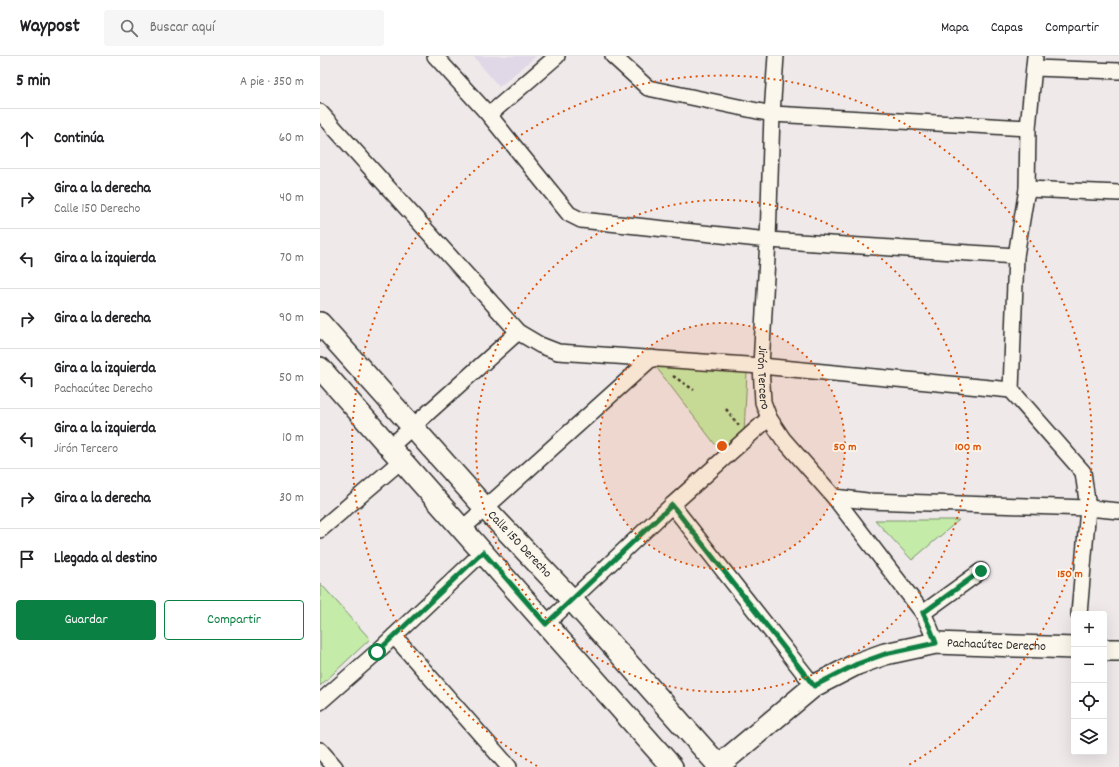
<!DOCTYPE html>
<html lang="es">
<meta charset="utf-8">
<style>
body{margin:0;font-family:Dekko,sans-serif;background:#f6f6f6;color:#202124}
.controls{position:absolute;right:12px;bottom:12px;display:grid;overflow:hidden;border-radius:4px;box-shadow:0 4px 16px #0002}
.controls button{width:36px;height:36px;display:grid;place-items:center;padding:0;border:0;border-bottom:1px solid #e0e0e0;background:#fff;color:#202124;font:20px sans-serif}
.stop{position:absolute;width:12px;height:12px;margin:-9px;border:3px solid #0b8043;border-radius:50%;background:#fff}
.stop.end{background:#0b8043;border-color:#fff;box-shadow:0 1px 4px #0008}
.list{margin:0;padding:0;list-style:none}
h2{display:flex;justify-content:space-between;align-items:center;height:52px;margin:0;padding:0 16px;font-size:17px}
h2 small{font-size:13px;font-weight:400;color:#757577}
.list li{display:grid;grid-template-columns:26px 1fr auto;gap:12px;align-items:center;box-sizing:border-box;height:60px;padding:0 16px;border-top:1px solid #e0e0e0}
.list b{display:block;font-size:15px;white-space:nowrap}
.list p{margin:0;font-size:13px;white-space:nowrap;color:#757577}
.list em{font-size:13px;font-style:normal;color:#757577}
.actions{display:flex;gap:8px;padding:12px 16px}
.actions a{flex:1;padding:9px 0;border:1px solid #0b8043;border-radius:4px;text-align:center;font-size:14px;color:#0b8043}
.actions .main{background:#0b8043;color:#fff}
.icon{flex:none;width:22px;height:22px;fill:none;stroke:currentColor;stroke-width:2;stroke-linecap:round;stroke-linejoin:round}
.map{position:relative;flex:none;width:799px;height:711px;overflow:hidden}
header{display:flex;align-items:center;gap:24px;box-sizing:border-box;height:56px;padding:0 20px;background:#fff;border-bottom:1px solid #e0e0e0}
header strong{font-size:19px}
nav{display:flex;gap:22px;margin-inline-start:auto;font-size:14px}
.search{width:280px;height:36px;background:#f6f6f6;display:flex;align-items:center;gap:10px;box-sizing:border-box;padding:0 14px;border-radius:4px;color:#757577;font-size:15px}
main{display:flex}
aside{flex:1;background:#fff}
.map>svg:first-child{display:block}
.built{fill:#e1d8e7}
.green{fill:#c4eca8;stroke:#788c6a}
.lines{fill:none;stroke-linecap:round;stroke-linejoin:round}
.street-casing{stroke:#2b2b2b;stroke-width:18}
.secondary-casing{stroke:#2b2b2b;stroke-width:24}
.path{stroke:#2b2b2b;stroke-width:2.5;stroke-dasharray:3 3;stroke-linecap:butt}
.street{stroke:#fbf7ec;stroke-width:15}
.secondary{stroke:#fbf7ec;stroke-width:21}
.route{stroke:#0b8043;stroke-width:5}
.ring{fill:none;stroke:#df570e;stroke-width:2;stroke-dasharray:2 4}
.labels{text-anchor:middle;dominant-baseline:central;stroke-width:3.5;stroke-linejoin:round;paint-order:stroke}
.street-label{font-size:13px;fill:#2b2b2b;stroke:#fbf7ec}
.centre{fill:#df570e;stroke:#fbf7ec;stroke-width:2}
.ring-label{font-size:12px;text-anchor:middle;font-weight:bold;fill:#df570e;stroke:#fbf7ec;stroke-width:3.5;stroke-linejoin:round;paint-order:stroke}
</style>
<header>
<strong>Waypost</strong>
<div class="search"><svg class="icon" aria-label="search" viewBox="0 0 24 24"><circle cx="10" cy="10" r="6"/><path d="M15 15l6 6"/></svg>Buscar aquí</div>
<nav><a>Mapa</a><a>Capas</a><a>Compartir</a></nav>
</header>
<main>
<aside>
<h2>5 min<small>A pie · 350 m</small></h2>
<ul class="list">
<li><svg class="icon" aria-label="ahead" viewBox="0 0 24 24"><path d="M12 20V5M6 11l6-6 6 6"/></svg><div><b>Continúa</b></div><em>60 m</em></li>
<li><svg class="icon" aria-label="right" viewBox="0 0 24 24"><path d="M7 20v-9h11M14 6l5 5-5 5"/></svg><div><b>Gira a la derecha</b><p>Calle 150 Derecho</p></div><em>40 m</em></li>
<li><svg class="icon" aria-label="left" viewBox="0 0 24 24"><path d="M17 20v-9H6M10 6l-5 5 5 5"/></svg><div><b>Gira a la izquierda</b></div><em>70 m</em></li>
<li><svg class="icon" aria-label="right" viewBox="0 0 24 24"><path d="M7 20v-9h11M14 6l5 5-5 5"/></svg><div><b>Gira a la derecha</b></div><em>90 m</em></li>
<li><svg class="icon" aria-label="left" viewBox="0 0 24 24"><path d="M17 20v-9H6M10 6l-5 5 5 5"/></svg><div><b>Gira a la izquierda</b><p>Pachacútec Derecho</p></div><em>50 m</em></li>
<li><svg class="icon" aria-label="left" viewBox="0 0 24 24"><path d="M17 20v-9H6M10 6l-5 5 5 5"/></svg><div><b>Gira a la izquierda</b><p>Jirón Tercero</p></div><em>10 m</em></li>
<li><svg class="icon" aria-label="right" viewBox="0 0 24 24"><path d="M7 20v-9h11M14 6l5 5-5 5"/></svg><div><b>Gira a la derecha</b></div><em>30 m</em></li>
<li><svg class="icon" aria-label="arrive" viewBox="0 0 24 24"><path d="M6 21V4h12l-3 4 3 4H6"/></svg><div><b>Llegada al destino</b></div></li>
</ul>
<div class="actions"><a class="main">Guardar</a><a>Compartir</a></div>
</aside>
<div class="map">
<svg width="799" height="711" viewBox="0 0 799 711">
<rect width="100%" height="100%" fill="#efe9ea"/>
<filter id="ink" filterUnits="userSpaceOnUse"><feTurbulence type="fractalNoise" baseFrequency=".025" numOctaves="2"/><feDisplacementMap in="SourceGraphic" scale="8" xChannelSelector="R" yChannelSelector="G"/><feConvolveMatrix kernelMatrix="1 2 1 2 8 2 1 2 1" color-interpolation-filters="sRGB"/></filter>
<g filter="url(#ink)">
<path class="built" d="M153 0H216L179 31Z"/>
<path class="green" d="M333 307 427 316 424 377 401 396Z
M555 464H639L592 504Z
M0 527 50 583 0 630Z"/>
<g class="lines">
<defs>
<g id="street">
<path d="M115 0 169 59 249 158 261 164 448 184 696 200"/>
<path d="M293 0 328 32 452 58 708 72"/>
<path id="s1" d="M456 0 452 58 448 184 441 310 443 346 449 362 463 383 514 441 603 557 610 572 616 587"/>
<path d="M715 0 708 72 707 133 696 200 691 334 763 416 768 452 759 558"/>
<path d="M714 12 799 15"/>
<path d="M0 56 198 276 220 289 238 296 441 310 691 334"/>
<path d="M169 59 237 0"/>
<path d="M707 133 799 137"/>
<path d="M70 391 198 276"/>
<path d="M514 441 547 445 768 452 799 455"/>
<path d="M352 449 494 630"/>
<path d="M142 473 332 302"/>
<path d="M0 474 82 404"/>
<path d="M603 557 661 515"/>
<path d="M226 568 352 449 449 362"/>
<path d="M74 580 189 711"/>
<path d="M0 646 57 596 163 496"/>
<path d="M0 694 15 711"/>
</g>
<g id="secondary">
<path id="s2" d="M0 267 165 452 252 544 399 710"/>
<path d="M0 312 352 711"/>
<path d="M784 594H799"/>
<path id="s3" d="M397 711 494 630 537 608 565 598 616 587 754 592"/>
</g>
</defs>
<use href="#street" class="street-casing"/>
<use href="#secondary" class="secondary-casing"/>
<path class="path" d="M353 320 374 334
M406 353 419 370"/>
<use href="#street" class="street"/>
<use href="#secondary" class="secondary"/>
</g>
</g>
<g class="lines" filter="url(#ink)">
<path class="route" d="M57 596 163 496 226 568 352 449 494 630 537 608 565 598 616 587 610 572 603 557 661 515"/>
</g>
<circle cx="402" cy="390" r="123" fill="#df570e" fill-opacity=".12"/>
<g class="ring">
<circle cx="402" cy="390" r="123"/>
<circle cx="402" cy="390" r="246"/>
<path d="M217 710A370 370 0 1 1 587 710"/>
</g>
<g class="labels">
<g class="street-label">
<text stroke="none"><textPath href="#s1" startOffset="322">Jirón Tercero</textPath></text>
<text stroke="none"><textPath href="#s2" startOffset="298">Calle 150 Derecho</textPath></text>
<text stroke="none"><textPath href="#s3" startOffset="317">Pachacútec Derecho</textPath></text>
</g>
</g>
<circle cx="402" cy="390" r="6" class="centre"/>
<g class="ring-label">
<text x="525" y="394">50 m</text>
<text x="648" y="394">100 m</text>
<text x="750" y="521">150 m</text>
</g>
</svg>
<div class="controls">
<button>+</button>
<button>−</button>
<button><svg class="icon" aria-label="locate" viewBox="0 0 24 24"><circle cx="12" cy="12" r="6"/><path d="M12 2v4M12 18v4M2 12h4M18 12h4"/></svg></button>
<button><svg class="icon" aria-label="layers" viewBox="0 0 24 24"><path d="M12 4l9 5-9 5-9-5zM3 14l9 5 9-5"/></svg></button>
</div>
<div class="stop" style="left:57px;top:596px"></div>
<div class="stop end" style="left:661px;top:515px"></div>
</div>
</main>
